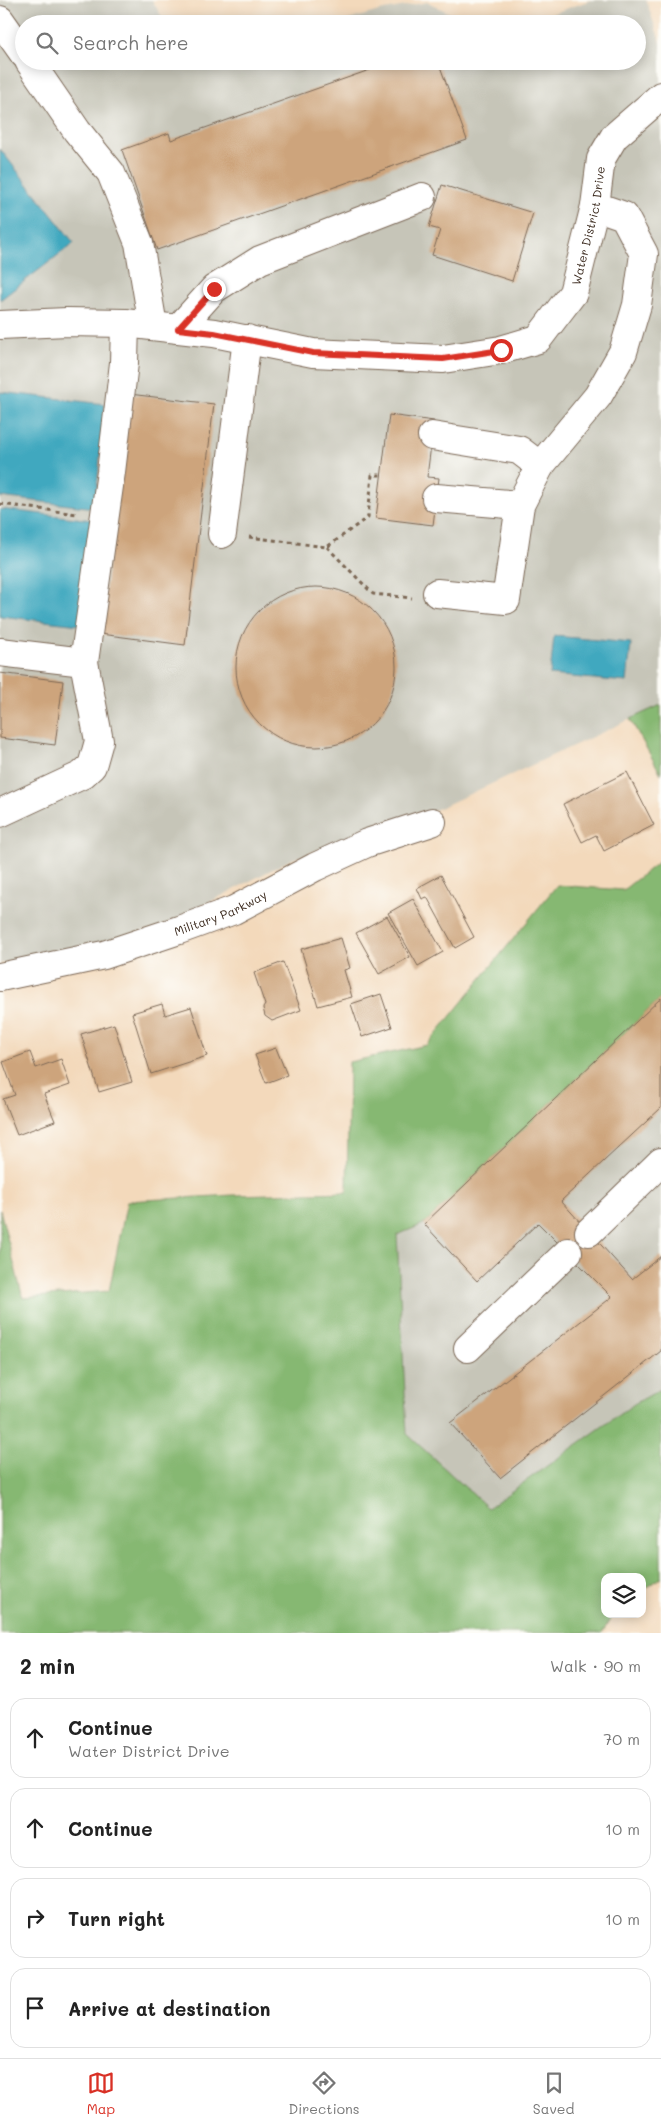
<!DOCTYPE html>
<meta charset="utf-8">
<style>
body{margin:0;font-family:Mali,sans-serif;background:#f2f2f2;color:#222}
.controls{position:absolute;right:15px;bottom:15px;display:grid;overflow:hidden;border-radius:10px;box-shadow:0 2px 12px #0003}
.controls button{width:45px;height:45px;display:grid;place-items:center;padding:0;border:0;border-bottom:1px solid #e0e0e0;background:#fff;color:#222;font:25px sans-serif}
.stop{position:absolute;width:15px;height:15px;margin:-11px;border:4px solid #d93025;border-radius:50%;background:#fff}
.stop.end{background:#d93025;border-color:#fff;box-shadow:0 1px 5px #0008}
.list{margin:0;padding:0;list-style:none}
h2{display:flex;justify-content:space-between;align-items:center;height:65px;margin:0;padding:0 20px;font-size:21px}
h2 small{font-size:16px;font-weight:400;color:#767676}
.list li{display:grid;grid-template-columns:32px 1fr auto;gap:15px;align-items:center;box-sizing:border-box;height:80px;margin:0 10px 10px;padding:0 10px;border:1px solid #e0e0e0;border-radius:15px}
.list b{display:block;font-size:19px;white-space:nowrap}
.list p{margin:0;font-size:16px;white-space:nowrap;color:#767676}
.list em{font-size:16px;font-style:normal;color:#767676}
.icon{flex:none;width:28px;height:28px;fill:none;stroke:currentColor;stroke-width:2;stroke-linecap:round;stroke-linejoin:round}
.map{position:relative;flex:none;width:661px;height:1633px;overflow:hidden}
.search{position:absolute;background:#fff;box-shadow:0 2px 12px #0003;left:15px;right:15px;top:15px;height:55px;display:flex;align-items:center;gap:12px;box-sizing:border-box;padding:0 18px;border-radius:28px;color:#767676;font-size:19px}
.sheet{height:425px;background:#fff}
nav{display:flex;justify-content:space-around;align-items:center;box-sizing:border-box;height:70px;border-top:1px solid #e0e0e0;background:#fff;font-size:14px;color:#767676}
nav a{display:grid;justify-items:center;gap:2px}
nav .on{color:#d93025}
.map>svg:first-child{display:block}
.industrial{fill:#c6c5b8}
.forest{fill:#86b872;stroke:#607148}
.water{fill:#3fa8bf;stroke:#3d696e}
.building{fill:#cda47c}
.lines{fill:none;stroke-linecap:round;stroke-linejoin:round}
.minor-casing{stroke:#7b6755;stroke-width:30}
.path{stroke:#7b6755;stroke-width:3;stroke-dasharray:4 4;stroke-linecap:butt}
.minor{stroke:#fff;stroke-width:28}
.route{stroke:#d93025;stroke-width:6}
.labels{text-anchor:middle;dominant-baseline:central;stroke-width:4;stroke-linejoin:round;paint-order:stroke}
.street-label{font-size:12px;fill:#3b2a1e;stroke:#fdfcf7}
</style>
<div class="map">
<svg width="661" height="1633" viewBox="0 0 661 1633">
<rect width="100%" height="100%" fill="#fdfcf7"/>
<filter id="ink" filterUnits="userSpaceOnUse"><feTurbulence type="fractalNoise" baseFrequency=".02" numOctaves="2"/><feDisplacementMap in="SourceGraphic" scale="10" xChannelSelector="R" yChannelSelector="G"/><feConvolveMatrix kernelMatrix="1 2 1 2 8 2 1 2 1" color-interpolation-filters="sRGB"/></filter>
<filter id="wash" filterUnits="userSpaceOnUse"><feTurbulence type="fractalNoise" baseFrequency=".0096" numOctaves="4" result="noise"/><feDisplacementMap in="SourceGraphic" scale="20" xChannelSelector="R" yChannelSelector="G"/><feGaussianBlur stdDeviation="1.12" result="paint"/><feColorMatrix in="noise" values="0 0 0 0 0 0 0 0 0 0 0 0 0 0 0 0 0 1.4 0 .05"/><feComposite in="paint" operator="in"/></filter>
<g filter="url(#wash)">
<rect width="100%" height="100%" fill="#f3d9bb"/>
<path class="industrial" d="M0 0H152L166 24H24V61H637V24H523L591 0H646L661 44V705L433 811 290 860 164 926 71 950 0 964Z
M428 2 470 24H335L379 11Z
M661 998V1389L634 1404 488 1509 407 1434 397 1235 424 1224Z"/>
<path class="forest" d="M661 705V774L630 719Z
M661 860V998L424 1224 397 1235 407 1434 488 1508 634 1404 661 1389V1578L642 1590V1577H605V1614H614L602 1633H0V1210L23 1298 109 1291 127 1201 233 1195 347 1192 349 1062 427 1045 557 885 623 890Z"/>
<path class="water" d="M0 149 74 243 0 300Z
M0 392 105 404 95 508 0 497Z
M0 509 92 520 80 625 0 616Z
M554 636 631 643 627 682 550 675Z"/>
<g id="blocks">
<path class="building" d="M395 61H438L467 140 157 250 122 150 169 133 171 140Z
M442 185 533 213 512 281 432 255 440 230 429 227Z
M129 394 214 404 185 645 100 634Z
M389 415 434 421 427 477 439 478 433 525 376 518Z
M236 667a80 80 0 1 1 160 0a80 80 0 1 1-160 0Z
M0 673 63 681 55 745 0 738Z
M627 772 654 825 604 851 596 835 582 842 563 804Z
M441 875 474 937 455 948 427 897 422 899 417 888Z
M413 899 443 952 418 966 388 913Z
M387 916 410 957 379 974 356 933Z
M341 938 350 968 344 970 352 997 318 1006 301 949Z
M283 962 301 1010 272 1021 265 1016 263 1008 265 1005 254 973Z
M381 994 392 1027 362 1037 351 1004Z
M661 998V1108L561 1201 632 1279 661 1256V1351L500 1478 450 1423 612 1297 538 1223 477 1281 424 1224Z
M162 1004 165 1015 191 1007 207 1056 151 1074 132 1013Z
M114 1024 132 1082 99 1092 81 1034Z
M276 1048 287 1075 266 1083 255 1055Z
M30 1052 36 1068 61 1059 70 1085 44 1094 55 1121 17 1135 3 1099 15 1095 3 1062Z"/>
</g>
</g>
<g filter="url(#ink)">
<use href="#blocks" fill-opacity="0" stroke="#7b6755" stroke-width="1"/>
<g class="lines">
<defs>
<g id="minor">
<path d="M0 20 24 54"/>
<path d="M29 61 77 131 111 173 139 243 153 326"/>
<path id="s1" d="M0 325 67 322 125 323 214 333 313 353 443 359 501 350 538 339 573 293 595 206 601 159 614 137 661 96"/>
<path d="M178 329 214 289 260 260 422 197"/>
<path d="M432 436 519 450 540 466"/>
<path d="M436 498 520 505"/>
<path d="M222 534 247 339"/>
<path d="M437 593 506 600 520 505 540 466 598 396 623 352 637 305 644 254 624 216 595 206"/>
<path d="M0 652 84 662"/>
<path d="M0 813 82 775 92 766 99 741 84 662 111 472 124 363 125 323"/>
<path id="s2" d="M0 977 104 955 179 930 234 910 315 867 367 843 432 822"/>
<path d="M589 1232 661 1162"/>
<path d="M468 1348 568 1252"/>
</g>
</defs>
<use href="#minor" class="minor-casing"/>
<path class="path" d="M0 504 78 514
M249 537 327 547 368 517 372 475H381
M327 547 373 594 412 598"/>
<use href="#minor" class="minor"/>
</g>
</g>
<g class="lines" filter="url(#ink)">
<path class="route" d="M214 289 178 329 214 333 313 353 443 359 501 350"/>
</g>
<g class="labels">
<g class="street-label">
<text stroke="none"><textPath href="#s1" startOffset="670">Water District Drive</textPath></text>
<text stroke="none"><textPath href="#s2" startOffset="230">Military Parkway</textPath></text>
</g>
</g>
</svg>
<div class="controls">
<button><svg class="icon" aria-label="layers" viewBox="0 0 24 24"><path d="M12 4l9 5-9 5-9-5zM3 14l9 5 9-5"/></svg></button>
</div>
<div class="stop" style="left:501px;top:350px"></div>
<div class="stop end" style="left:214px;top:289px"></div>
<div class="search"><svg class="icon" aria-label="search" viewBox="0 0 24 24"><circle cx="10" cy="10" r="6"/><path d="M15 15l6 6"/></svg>Search here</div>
</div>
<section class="sheet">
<h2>2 min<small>Walk · 90 m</small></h2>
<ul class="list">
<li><svg class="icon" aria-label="ahead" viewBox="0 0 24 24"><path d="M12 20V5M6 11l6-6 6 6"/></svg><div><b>Continue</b><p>Water District Drive</p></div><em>70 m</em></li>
<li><svg class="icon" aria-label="ahead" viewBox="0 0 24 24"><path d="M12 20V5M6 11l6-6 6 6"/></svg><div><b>Continue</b></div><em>10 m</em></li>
<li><svg class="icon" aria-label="right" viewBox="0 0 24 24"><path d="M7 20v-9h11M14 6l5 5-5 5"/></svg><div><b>Turn right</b></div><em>10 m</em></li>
<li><svg class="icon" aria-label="arrive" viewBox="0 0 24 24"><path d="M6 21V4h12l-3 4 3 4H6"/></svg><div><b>Arrive at destination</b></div></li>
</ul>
</section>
<nav>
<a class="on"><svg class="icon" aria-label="map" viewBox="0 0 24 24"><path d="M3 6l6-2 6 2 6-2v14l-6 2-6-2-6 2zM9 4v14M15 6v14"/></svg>Map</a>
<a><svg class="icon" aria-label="directions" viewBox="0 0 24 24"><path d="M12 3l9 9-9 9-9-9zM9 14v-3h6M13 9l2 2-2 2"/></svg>Directions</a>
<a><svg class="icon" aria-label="saved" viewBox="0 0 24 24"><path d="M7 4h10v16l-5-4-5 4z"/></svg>Saved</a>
</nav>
